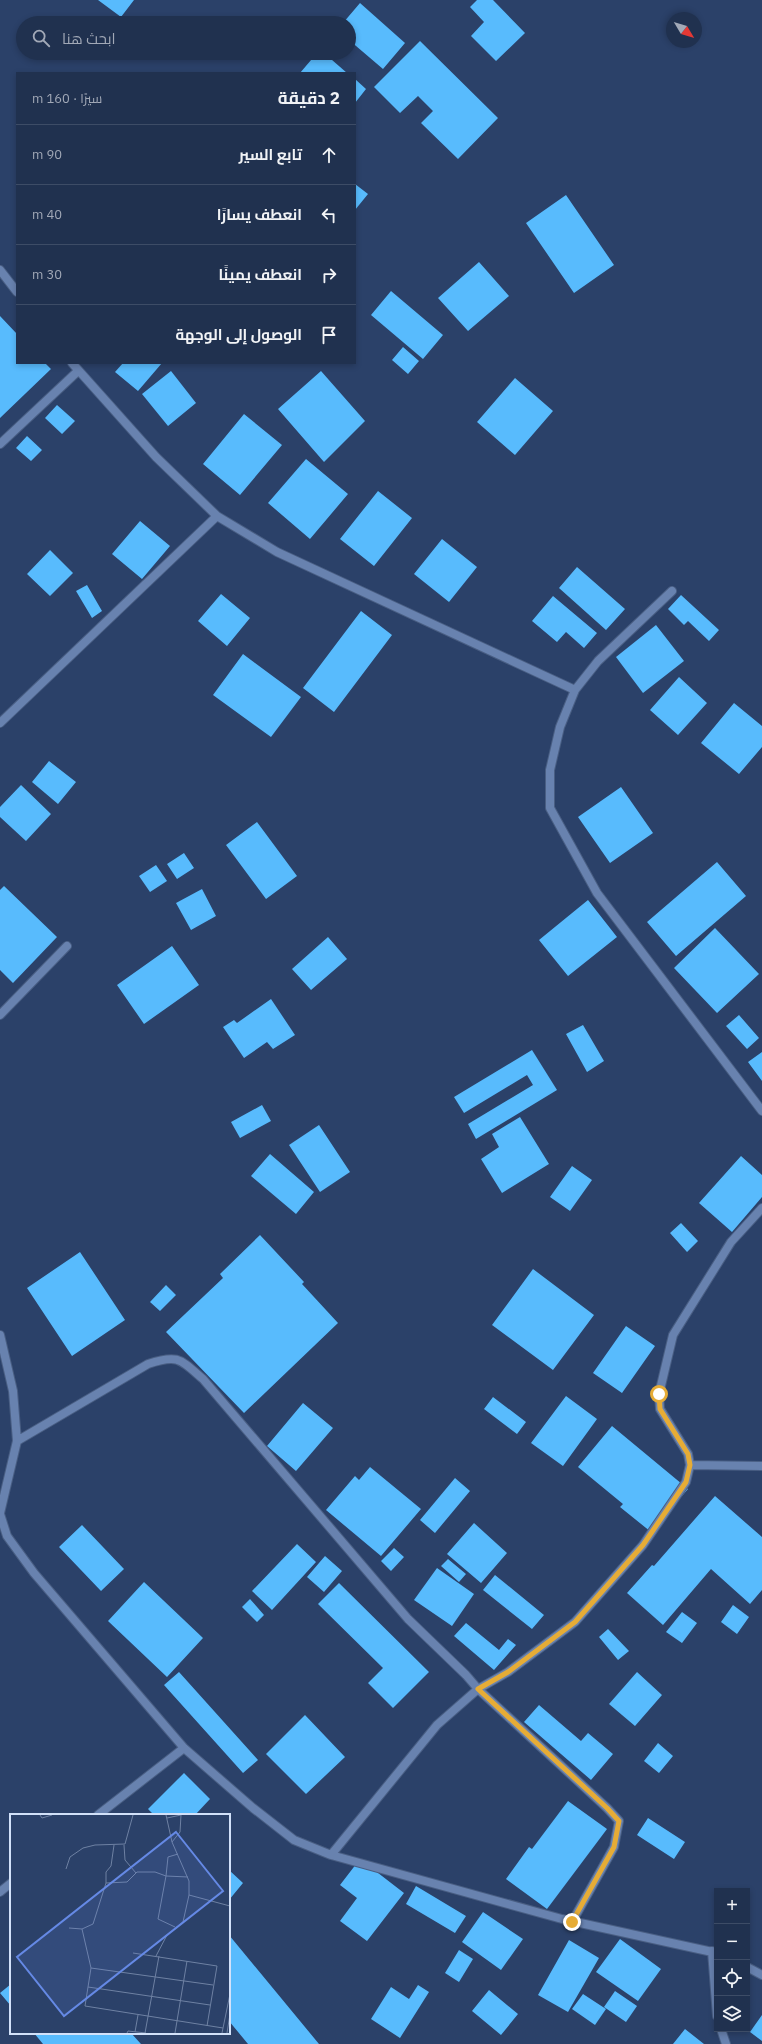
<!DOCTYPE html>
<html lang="ar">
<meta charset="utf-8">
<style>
body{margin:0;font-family:"IBM Plex Sans",Cairo,sans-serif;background:#283956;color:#f1f3f6;direction:rtl}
.controls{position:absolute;right:12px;bottom:12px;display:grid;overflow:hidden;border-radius:0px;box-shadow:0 2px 6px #0003}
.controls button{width:36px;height:36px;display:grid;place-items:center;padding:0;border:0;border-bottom:1px solid #3d4c66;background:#20314f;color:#f1f3f6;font:20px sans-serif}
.compass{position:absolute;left:666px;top:12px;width:36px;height:36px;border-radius:50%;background:#20314f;box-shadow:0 2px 6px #0003;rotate:128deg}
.stop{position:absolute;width:12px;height:12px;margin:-9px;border:3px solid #e6ac36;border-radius:50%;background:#fff}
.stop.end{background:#e6ac36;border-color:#fff;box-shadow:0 1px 4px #0008}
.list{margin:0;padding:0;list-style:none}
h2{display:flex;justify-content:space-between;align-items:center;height:52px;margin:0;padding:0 16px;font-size:17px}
h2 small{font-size:13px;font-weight:400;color:#a2a9b7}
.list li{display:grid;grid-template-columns:26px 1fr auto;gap:12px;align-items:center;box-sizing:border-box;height:60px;padding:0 16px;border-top:1px solid #3d4c66}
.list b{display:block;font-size:15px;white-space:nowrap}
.list em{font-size:13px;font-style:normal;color:#a2a9b7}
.icon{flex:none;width:22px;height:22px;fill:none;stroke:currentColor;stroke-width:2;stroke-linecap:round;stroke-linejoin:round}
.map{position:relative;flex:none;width:762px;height:2044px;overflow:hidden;direction:ltr}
.search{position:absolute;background:#20314f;box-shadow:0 2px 6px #0003;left:16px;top:16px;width:340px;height:44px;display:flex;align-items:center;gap:10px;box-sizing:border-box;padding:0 14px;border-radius:22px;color:#a2a9b7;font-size:15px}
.panel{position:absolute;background:#20314f;box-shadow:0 2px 6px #0003;left:16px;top:72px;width:340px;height:292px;border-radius:0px;direction:rtl}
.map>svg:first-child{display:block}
.building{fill:#58bbfd}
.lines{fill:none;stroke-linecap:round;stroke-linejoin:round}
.street-casing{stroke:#495e83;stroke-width:10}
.street{stroke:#6882af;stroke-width:8}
.route{stroke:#e6ac36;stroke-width:5}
.inset-road{fill:none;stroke:#6e81a3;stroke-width:1}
.view{fill:#6589e5;fill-opacity:0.15;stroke:#6589e5;stroke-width:2}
.inset-edge{fill:none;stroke:#d2e1f9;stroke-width:2}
</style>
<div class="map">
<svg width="762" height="2044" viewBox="0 0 762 2044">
<rect width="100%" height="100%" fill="#2b4169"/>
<path class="building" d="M98 0H134L121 17Z
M477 0H493L525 33 496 61 471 36 484 22 470 7Z
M360 3 405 43 383 69 349 40V23H343Z
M420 41 498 118 458 159 421 123 433 111 418 96 400 113 374 87Z
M317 53H324L347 73H300Z
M355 79 366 89 355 103Z
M355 184 368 194 355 210Z
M566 195 614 265 574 293 526 223Z
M479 262 509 296 468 331 438 298Z
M391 291 443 335 423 359 371 315Z
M0 316 17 334V363H45L51 369 0 418Z
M403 347 419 361 408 374 392 360Z
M123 363H162L138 391 115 372Z
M171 371 196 403 168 426 142 394Z
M321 371 365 421 324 462 278 409Z
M515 378 553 411 515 455 477 422Z
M57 405 75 421 62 434 45 418Z
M244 414 282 445 240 495 203 464Z
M27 436 42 450 31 461 16 448Z
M306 459 348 494 310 539 268 503Z
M378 491 412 518 374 566 340 539Z
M140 521 170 546 142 579 112 554Z
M442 539 477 567 449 602 414 574Z
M50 550 73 573 50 596 27 574Z
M577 567 625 609 606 630 559 588Z
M87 585 102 611 92 618 76 591Z
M221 594 250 618 227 646 198 621Z
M681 595 719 630 709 641 688 621 684 625 668 609Z
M553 596 597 633 584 648 566 632 557 642 532 621Z
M361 611 392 635 334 712 303 688Z
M656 625 684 661 643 693 616 657Z
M243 654 301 697 271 737 213 695Z
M679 677 707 703 678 735 650 710Z
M734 703 762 726V747L739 774 701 743Z
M49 761 76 782 58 804 32 782Z
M21 785 51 814 26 841 0 817V807Z
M621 787 653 833 610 863 578 817Z
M257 822 297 876 266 899 226 845Z
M184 853 194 868 177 879 167 864Z
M717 862 746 896 676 956 647 922Z
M156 865 167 881 150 892 139 876Z
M4 886 57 937 13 983 0 970V890Z
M202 889 216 916 191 930 176 903Z
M588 900 617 937 568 976 539 940Z
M715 928 759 974 717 1013 674 968Z
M328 937 347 959 311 990 292 969Z
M172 946 199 985 144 1024 117 985Z
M271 999 295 1035 273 1049 267 1042 244 1058 223 1027 234 1020 237 1023Z
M739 1015 759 1038 747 1049 726 1026Z
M583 1025 604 1061 587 1072 566 1034Z
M532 1050 557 1090 476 1139 468 1124 533 1085 527 1075 464 1113 454 1097Z
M762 1052V1081L748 1062Z
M262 1105 271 1121 240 1138 231 1122Z
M520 1117 549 1164 502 1193 481 1159 499 1147 492 1134Z
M319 1125 350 1172 320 1192 289 1145Z
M270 1154 314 1192 296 1214 251 1176Z
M741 1156 762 1175V1197L732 1232 699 1203Z
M572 1166 592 1180 570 1211 550 1197Z
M681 1223 698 1241 687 1252 670 1233Z
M260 1235 304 1282 302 1284 338 1323 244 1413 166 1332 223 1278 220 1274Z
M80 1252 125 1320 72 1356 27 1288Z
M533 1269 594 1315 553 1370 492 1325Z
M166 1285 176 1295 160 1311 150 1302Z
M626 1326 655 1346 622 1393 593 1373Z
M566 1396 597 1419 563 1466 531 1443Z
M493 1397 526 1422 517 1434 484 1409Z
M303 1403 333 1428 296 1471 267 1446Z
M612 1426 688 1489 651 1532 620 1507 623 1504 578 1467Z
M370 1467 421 1509 381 1556 326 1510 355 1476 359 1480Z
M455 1478 470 1491 435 1533 420 1520Z
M715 1496 762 1537V1590L750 1604 711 1569 663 1625 627 1593 652 1565 654 1566Z
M474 1523 507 1553 481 1583 447 1554Z
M82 1525 124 1569 101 1591 59 1547Z
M297 1544 316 1562 272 1610 252 1591Z
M394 1548 404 1557 391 1571 381 1561Z
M325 1556 342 1571 324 1592 307 1577Z
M448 1559 466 1574 459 1582 441 1566Z
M437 1568 474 1594 452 1626 414 1600Z
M495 1575 544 1615 532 1629 483 1590Z
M144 1582 203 1638 167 1677 108 1621Z
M339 1583 429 1672 393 1708 368 1683 383 1668 318 1604Z
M250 1599 264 1615 257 1622 242 1607Z
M733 1605 749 1617 737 1634 721 1622Z
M682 1612 697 1623 682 1643 666 1632Z
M466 1623 499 1650 508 1639 516 1645 494 1670 454 1636Z
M608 1629 629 1651 618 1660 599 1637Z
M179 1672 258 1760 243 1773 164 1685Z
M637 1672 662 1695 635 1726 609 1704Z
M539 1705 581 1741 588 1733 613 1754 591 1780 524 1722Z
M305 1715 345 1757 306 1794 266 1754Z
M658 1743 673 1756 659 1773 644 1761Z
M184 1773 210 1799 195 1815H154L148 1809Z
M568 1801 607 1829 547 1909 506 1879 529 1847 532 1849Z
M648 1818 685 1842 674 1859 637 1835Z
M360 1859 404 1893 367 1941 340 1921 357 1898 340 1885Z
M229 1870 243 1883 229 1900Z
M416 1886 466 1916 455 1933 406 1904Z
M483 1912 523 1939 501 1970 462 1942Z
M229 1935 319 2044H248L229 2021Z
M620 1939 661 1969 638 2001 596 1972Z
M569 1940 599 1958 568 2012 538 1995Z
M459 1950 473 1959 459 1982 445 1973Z
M11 1984V2006L0 1993Z
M418 1985 429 1992 400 2038 371 2019 391 1987 409 1999Z
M489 1990 518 2014 501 2035 472 2011Z
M615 1991 637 2006 626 2022 604 2007Z
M583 1994 606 2009 595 2025 572 2009Z
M762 2015V2041L750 2032Z
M685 2029 704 2044H673Z
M34 2033H131L141 2044H43Z"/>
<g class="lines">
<defs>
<path id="street" d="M0 270 17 292
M72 363 156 457 217 516 277 552 575 690
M0 444 78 371
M672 591 598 661 575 690 560 727 550 770V808L597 893 762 1111
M0 723 217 516
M0 1015 67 946
M0 1335 13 1391 17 1441 0 1513
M17 1441 148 1364C178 1354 180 1359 203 1379L408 1619 466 1675 478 1689 437 1725 331 1855
M690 1465 762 1466
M0 1514 7 1536 34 1573 184 1748 253 1808 294 1840 331 1855 562 1919 717 1953
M98 1815 184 1748
M0 1892 11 1883
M572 1922 614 1847 619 1821 607 1808 478 1689 508 1672 575 1622 643 1545 686 1482 690 1465 688 1454 660 1409 659 1394 673 1335 731 1242 762 1208
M712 1951 717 2016
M747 1967 762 1975
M721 2029 726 2044"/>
</defs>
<use href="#street" class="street-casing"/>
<use href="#street" class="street"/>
</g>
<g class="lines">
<path class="route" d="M572 1922 614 1847 619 1821 607 1808 478 1689 508 1672 575 1622 643 1545 686 1482 690 1465 688 1454 660 1409 659 1394"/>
</g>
<g transform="translate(10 1814)">
<rect width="220" height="220" fill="#2b4169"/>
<path class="inset-road" d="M30 1 32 4 42 1M157 4 171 1M162 28 170 18 171 1M114 31 115 46 126 59M56 55 60 43 73 34 85 31 115 30 123 1M96 69 117 68 127 58H145L156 62 158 43 168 40M0 74V95M179 81 220 92M165 113 148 105 156 62 178 63M59 114 72 115 83 110 96 69V58L101 52 104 31M72 115 81 154 75 192 213 214M123 139 207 152 197 212M146 142 157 121 173 108 179 81V67L162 28 156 1M81 154 203 171M78 173 200 191M125 218 128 201M117 219 118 217 136 219M135 219 149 142M165 219 177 147M212 219 220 180M217 219 220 200"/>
<path class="view" d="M166 18 213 77 54 202 7 143Z"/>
<rect width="220" height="220" class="inset-edge"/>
</g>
</svg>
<div class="controls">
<button>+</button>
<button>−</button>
<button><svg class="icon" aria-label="locate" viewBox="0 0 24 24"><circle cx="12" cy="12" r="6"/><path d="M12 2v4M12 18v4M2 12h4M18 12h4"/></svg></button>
<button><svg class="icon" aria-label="layers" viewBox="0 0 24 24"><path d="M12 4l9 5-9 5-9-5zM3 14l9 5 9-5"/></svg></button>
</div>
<svg class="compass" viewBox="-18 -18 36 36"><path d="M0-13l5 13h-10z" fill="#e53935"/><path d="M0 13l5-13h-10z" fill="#a2a9b7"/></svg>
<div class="stop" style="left:659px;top:1394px"></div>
<div class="stop end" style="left:572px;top:1922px"></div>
<div class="search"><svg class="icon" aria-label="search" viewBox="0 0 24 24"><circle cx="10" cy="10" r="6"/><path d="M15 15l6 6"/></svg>ابحث هنا</div>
<section class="panel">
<h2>2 دقيقة<small>سيرًا · 160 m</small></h2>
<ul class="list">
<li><svg class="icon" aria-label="ahead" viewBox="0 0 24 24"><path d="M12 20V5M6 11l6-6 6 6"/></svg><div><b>تابع السير</b></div><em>90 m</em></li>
<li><svg class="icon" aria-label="left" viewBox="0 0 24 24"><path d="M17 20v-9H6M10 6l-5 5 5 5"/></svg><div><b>انعطف يسارًا</b></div><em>40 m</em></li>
<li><svg class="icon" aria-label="right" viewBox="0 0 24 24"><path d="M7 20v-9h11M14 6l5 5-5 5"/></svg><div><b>انعطف يمينًا</b></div><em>30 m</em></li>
<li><svg class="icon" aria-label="arrive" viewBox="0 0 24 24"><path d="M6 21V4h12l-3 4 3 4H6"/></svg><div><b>الوصول إلى الوجهة</b></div></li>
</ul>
</section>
</div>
